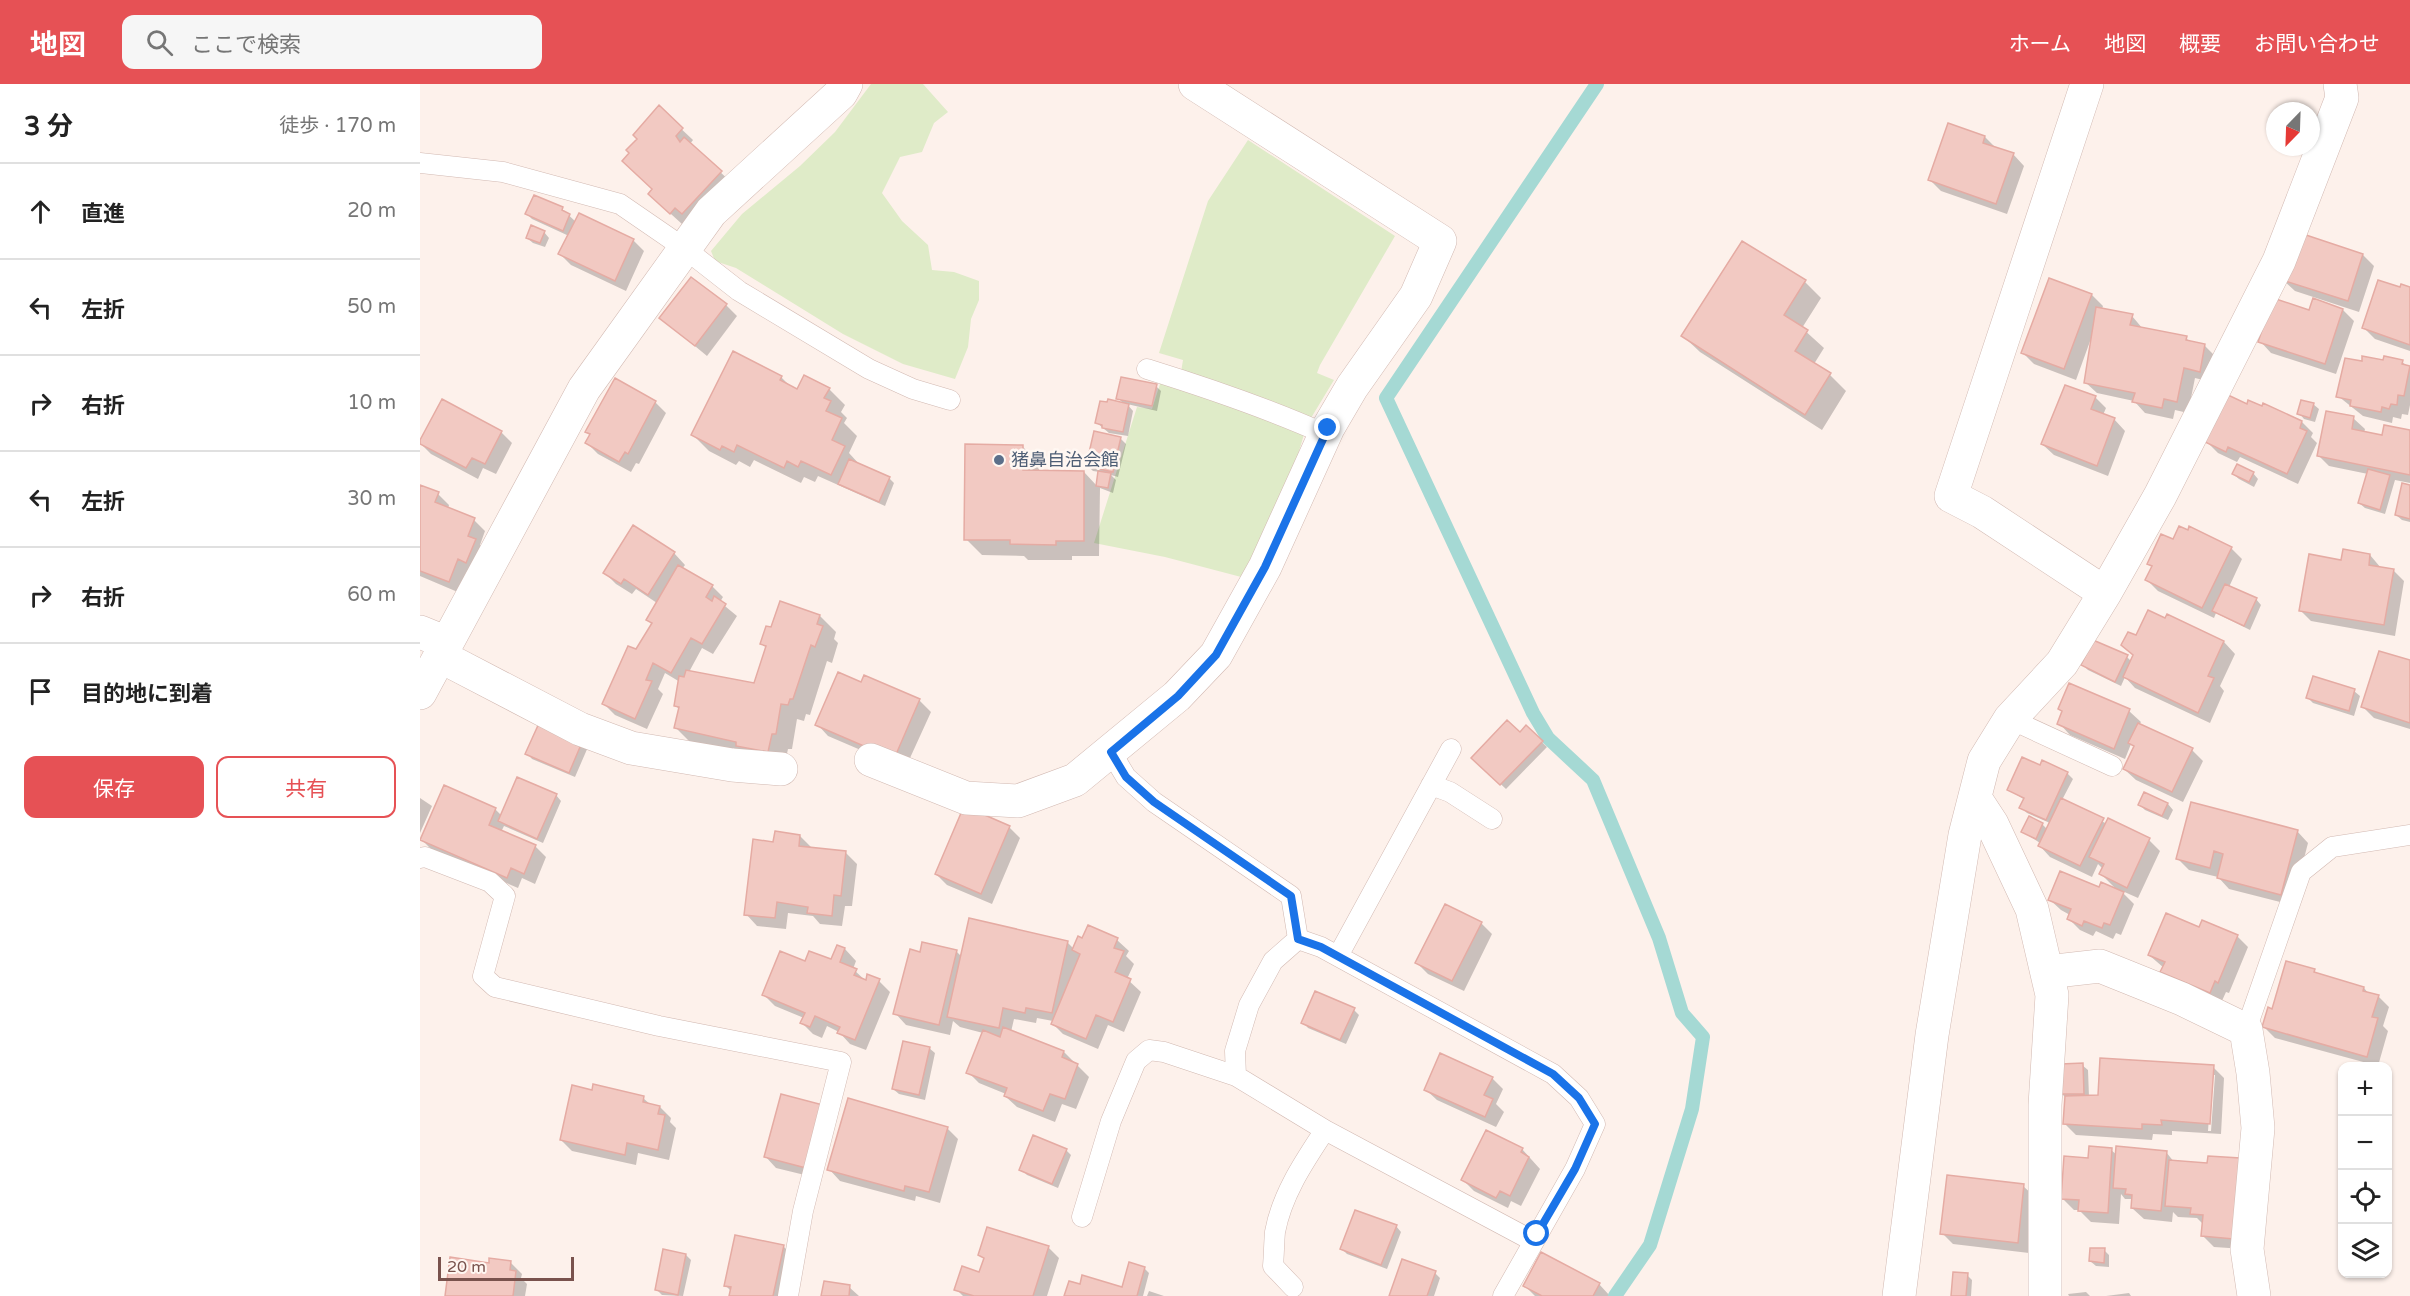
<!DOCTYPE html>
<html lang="ja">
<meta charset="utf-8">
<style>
body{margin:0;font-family:"Varela Round","Noto Sans JP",sans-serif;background:#f6f6f6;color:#222}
.controls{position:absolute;right:18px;bottom:18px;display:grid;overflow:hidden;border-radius:12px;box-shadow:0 2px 4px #0004}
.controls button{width:54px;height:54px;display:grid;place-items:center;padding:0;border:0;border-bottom:2px solid #e0e0e0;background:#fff;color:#222;font:30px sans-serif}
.compass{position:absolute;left:1846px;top:18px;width:54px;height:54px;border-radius:50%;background:#fff;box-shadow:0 2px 4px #0004;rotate:203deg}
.scale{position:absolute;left:18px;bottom:15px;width:136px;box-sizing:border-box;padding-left:6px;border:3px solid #79524d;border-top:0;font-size:16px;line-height:21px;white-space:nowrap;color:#79524d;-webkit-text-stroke:4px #fff7f2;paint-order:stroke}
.stop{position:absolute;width:18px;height:18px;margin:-14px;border:4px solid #1a73e8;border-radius:50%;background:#fff}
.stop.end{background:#1a73e8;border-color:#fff;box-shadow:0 2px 6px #0008}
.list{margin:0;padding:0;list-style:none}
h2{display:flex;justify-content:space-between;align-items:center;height:78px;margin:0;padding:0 24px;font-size:26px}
h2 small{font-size:20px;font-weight:400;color:#767676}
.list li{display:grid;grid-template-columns:39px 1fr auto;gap:18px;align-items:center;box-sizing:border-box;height:96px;padding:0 24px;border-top:2px solid #e0e0e0}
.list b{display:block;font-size:22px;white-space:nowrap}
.list em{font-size:20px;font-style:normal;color:#767676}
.actions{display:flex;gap:12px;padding:18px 24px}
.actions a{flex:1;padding:14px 0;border:2px solid #e65155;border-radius:12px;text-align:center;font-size:21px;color:#e65155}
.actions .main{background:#e65155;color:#fff}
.icon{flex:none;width:33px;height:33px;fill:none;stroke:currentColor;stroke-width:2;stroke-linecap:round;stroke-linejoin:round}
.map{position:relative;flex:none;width:1990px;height:1212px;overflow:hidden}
header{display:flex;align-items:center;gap:36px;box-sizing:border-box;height:84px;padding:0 30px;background:#e65155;color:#fff}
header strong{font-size:28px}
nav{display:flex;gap:33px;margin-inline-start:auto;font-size:21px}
.search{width:420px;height:54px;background:#f6f6f6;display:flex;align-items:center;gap:15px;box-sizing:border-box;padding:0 21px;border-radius:12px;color:#767676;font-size:22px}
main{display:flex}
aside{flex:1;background:#fff}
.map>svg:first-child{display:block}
.green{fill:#dfebc8}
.shadow{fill:#0003;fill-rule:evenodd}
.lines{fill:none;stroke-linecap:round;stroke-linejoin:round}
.stream{stroke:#a5d9d4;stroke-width:14}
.building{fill:#f2c9c2;stroke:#e5aba3;stroke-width:1.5}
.service-casing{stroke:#d2b9b2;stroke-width:21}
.minor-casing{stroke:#d2b9b2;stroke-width:34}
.service{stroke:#fff;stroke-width:20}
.minor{stroke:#fff;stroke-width:33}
.route{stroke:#1a73e8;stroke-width:8}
.service-dot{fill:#5c6f8a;stroke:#fff7f2;stroke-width:2}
.labels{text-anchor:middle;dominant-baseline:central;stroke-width:5;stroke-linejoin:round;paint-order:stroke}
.service-label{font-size:18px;fill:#4e5e75;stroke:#fff7f2;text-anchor:start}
</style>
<header>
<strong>地図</strong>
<div class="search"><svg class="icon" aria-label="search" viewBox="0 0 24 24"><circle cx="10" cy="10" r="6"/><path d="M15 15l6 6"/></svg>ここで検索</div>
<nav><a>ホーム</a><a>地図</a><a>概要</a><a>お問い合わせ</a></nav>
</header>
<main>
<aside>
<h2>3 分<small>徒歩 · 170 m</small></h2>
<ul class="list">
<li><svg class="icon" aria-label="ahead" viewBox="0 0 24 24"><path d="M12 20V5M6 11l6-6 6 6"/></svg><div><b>直進</b></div><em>20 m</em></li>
<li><svg class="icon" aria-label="left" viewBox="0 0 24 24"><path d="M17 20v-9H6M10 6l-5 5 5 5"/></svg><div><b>左折</b></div><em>50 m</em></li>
<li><svg class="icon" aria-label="right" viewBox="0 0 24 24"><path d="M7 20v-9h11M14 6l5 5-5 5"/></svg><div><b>右折</b></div><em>10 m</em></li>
<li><svg class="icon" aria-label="left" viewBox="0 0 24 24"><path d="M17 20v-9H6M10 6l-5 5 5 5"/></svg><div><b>左折</b></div><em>30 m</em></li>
<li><svg class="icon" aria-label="right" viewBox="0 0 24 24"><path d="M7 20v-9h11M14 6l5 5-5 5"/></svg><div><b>右折</b></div><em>60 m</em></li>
<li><svg class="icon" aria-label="arrive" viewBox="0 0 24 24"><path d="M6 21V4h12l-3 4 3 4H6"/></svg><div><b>目的地に到着</b></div></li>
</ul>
<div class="actions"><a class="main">保存</a><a>共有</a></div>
</aside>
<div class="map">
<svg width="1990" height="1212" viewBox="0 0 1990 1212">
<rect width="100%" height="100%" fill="#fdf1eb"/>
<path class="green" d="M451 0H503L528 28 514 39 502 68 480 73 462 109 482 137 508 161 512 186 534 188 559 197V216L551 235 548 263 535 295 483 280 423 250 316 184 295 177 291 167 322 130 380 82 415 48Z
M828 56 975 152 900 281 897 289 914 296 891 334 761 288 763 276 739 269 788 117Z
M741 297 885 347 866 411 825 494 745 473 674 459 717 323 732 325Z"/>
<path class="shadow" d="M239 24 273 56 270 60 312 99 262 140 241 121 234 106 219 55Z
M1529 41 1565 53 1576 64 1593 70 1604 82 1587 130 1521 107 1510 96Z
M142 125 156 138 213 156 224 167 206 207 151 181 140 170 149 152 112 135 107 130Z
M124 148 129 154 125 163 113 159 107 154Z
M1323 159 1385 198 1401 214 1382 244 1404 264 1394 280 1410 291 1426 307 1402 346 1280 268 1263 252Z
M1943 171 1954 182 1939 228 1875 207 1863 196Z
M1630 196 1672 211 1683 222 1682 225 1712 232 1723 245 1766 254 1771 259 1785 262 1796 273 1791 298 1775 294 1768 329 1755 326 1753 335 1725 329 1714 317 1677 309 1665 298 1673 249 1656 296 1614 280 1603 269Z
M1990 204V267L1955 255 1944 244 1980 205Z
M306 221 317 232 287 272 241 234Z
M1923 226 1934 237 1916 290 1851 269 1840 257 1890 228Z
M1982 278 1990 284V321L1988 331 1982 330 1981 335 1973 333 1972 339 1943 332 1918 312 1943 279Z
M361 293 374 306 409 305 425 321 421 328 427 334 424 339 437 352 429 369 440 381 469 394 474 399 465 422 398 392 395 398 384 393 381 399 334 376 330 383 319 377 316 381 289 367 273 351Z
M736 302 741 307 737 327 707 320 713 327 708 352 689 349 677 339 704 320 698 314Z
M1675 313 1686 324 1683 331 1694 335 1705 347 1688 392 1634 371 1622 360Z
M235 318 246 329 219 380 216 379 211 388 178 370 167 359 171 352 167 348Z
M1893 320 1899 325 1895 338 1884 335 1879 329Z
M1827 322 1882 338 1893 349 1891 353 1897 359 1878 400 1820 373 1817 378 1798 369 1787 358Z
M1933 334 1945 345 1944 349 1963 353 1990 348V399L1975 396 1965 430 1945 424 1939 419 1948 390 1909 382 1898 371Z
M81 348 92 359 76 390 63 384 58 395 11 370 0 359Z
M700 354 706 360 698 393 691 391 696 396 693 409 680 404 679 472H652V476H608L604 472 562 471 546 455 602 362 619 379V388H664L677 402 680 388 673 387 668 382Z
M1833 389 1838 395 1834 403 1819 395 1813 390Z
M0 402 18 410 29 421 28 425 54 436 65 447 60 461 66 467 40 509 0 492Z
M1990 402V438L1982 436 1976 431Z
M1768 448 1811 464 1822 475 1809 503 1836 515 1841 521 1830 546 1796 529 1794 534 1738 507 1727 496 1733 484 1729 479 1754 457Z
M254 469 265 481 262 485 292 502 303 513 300 518 317 532 293 570 282 564 269 588 335 601 346 564 342 559 352 545 400 532 416 548 414 555 418 559 412 579 407 577 390 631 386 630 384 637 377 635 372 665H368L364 683 272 660 256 644 260 626 255 621 260 598 245 589 238 605 243 610 227 645 195 631 184 620 232 541 228 536 237 519 216 505 212 510 196 500 185 489Z
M1950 471 1961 484 1973 486 1984 497 1975 552 1891 537 1880 526 1922 478Z
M1747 532 1804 558 1815 570 1800 602 1804 607 1790 639 1715 604 1705 593 1701 602 1668 586 1663 581 1707 573 1712 578 1714 572 1703 561 1746 536Z
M1990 578V645L1954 634 1943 623Z
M445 593 499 616 511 628 485 685 408 652 397 640 442 600Z
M1650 601 1709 627 1721 638 1719 641 1772 666 1783 677 1763 718 1716 696 1704 685 1715 663 1711 660 1705 675 1650 651 1639 639 1643 629 1640 625Z
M1934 607 1940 612 1934 632 1893 619 1888 614Z
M120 639 168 663 155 693 112 675 107 669Z
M1106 643 1127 663 1086 705 1053 674 1100 650Z
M1621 683 1647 689 1653 695 1642 716 1687 740 1689 736 1729 756 1740 767 1718 814 1700 806 1714 820 1701 851 1696 849 1693 855 1676 847 1673 852 1660 846 1649 835 1650 831 1641 826 1629 815 1680 805 1697 806 1681 790 1682 784 1678 780 1672 793 1630 773 1619 761 1620 759 1603 748 1622 740 1627 745 1630 739 1607 729 1601 723 1605 716 1589 706Z
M1725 710 1748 720 1753 726 1748 736 1725 726 1720 721Z
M136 711 141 717 123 759 84 742 81 748 115 762 126 773 115 800 102 794 98 804 13 767 2 756 75 725 82 732Z
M0 714 12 722 0 749Z
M589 743 600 754 572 820 527 801 516 790Z
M1877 747 1888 759 1872 821 1809 805 1798 793 1769 786 1758 775Z
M380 752 391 763 426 769 437 780 432 822H425L422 842 400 840 393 832 368 829 366 845 337 842 326 830 354 759Z
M1061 839 1072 850 1044 907 1008 890 997 879Z
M668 843 697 856 709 867 706 872 714 880 707 895 721 908 704 948 688 941 678 965 643 950 632 939 633 937 617 934 616 939 594 935 591 948 644 968 669 993 656 1025 642 1020 635 1038 597 1023 585 1012 586 1010 559 999 548 988 563 949 540 943 533 937 530 951 486 941 475 929 501 869 536 867 542 873 647 858 654 865 663 856Z
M1779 845 1817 852 1828 863 1809 909 1806 908 1801 919 1753 899 1742 888 1744 884 1729 871Z
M418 862 425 865 436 877 433 885 447 898 459 897 470 908 446 966 430 960 419 948 407 942 402 954 393 950 382 939 384 934 355 922 344 911 386 879 412 877Z
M1894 887 1899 891 1944 904 1949 910 1958 912 1969 923 1963 942 1968 947 1958 982 1855 954 1844 943 1853 927Z
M934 926 939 931 926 960 888 944 883 938Z
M509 964 515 969 505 1016 479 1010 473 1005Z
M1662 981 1668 986 1669 1013H1680L1793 983 1804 994 1801 1050 1752 1047V1051L1733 1050 1732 1056 1656 1051 1645 1040 1646 1014 1642 1010ZM1792 991H1795L1791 1047H1788Z
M1072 994 1083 1005 1076 1020 1084 1028 1076 1043 1017 1016 1005 1005Z
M173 1008 223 1014 231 1021 240 1023 251 1034 250 1038 256 1044 249 1076 218 1069 216 1081 152 1067 141 1056Z
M362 1012 397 1094 356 1084 345 1072Z
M527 1044 538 1055 520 1119 496 1112 495 1117 420 1097 409 1085Z
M1102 1065 1120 1085 1101 1122 1091 1117 1088 1124 1054 1107 1043 1096Z
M646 1066 651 1071 638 1104 607 1091 601 1085Z
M1691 1066 1697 1071 1746 1068 1824 1165 1794 1163 1783 1152 1784 1141 1777 1134 1758 1133 1753 1128 1752 1138 1724 1135 1712 1124 1713 1115H1705L1701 1110 1699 1140 1671 1138 1659 1126H1654L1643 1115 1669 1075Z
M1603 1102 1615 1113 1609 1169 1533 1160 1522 1149Z
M976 1142 981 1148 967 1185 927 1170 922 1165Z
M363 1162 374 1173 366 1212H311V1207L306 1202Z
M628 1163 639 1174 627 1212H543L536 1205 560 1190 565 1176 560 1171Z
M1684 1166 1689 1171V1183L1676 1182 1670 1177Z
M266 1171 271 1176 263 1212 242 1211 236 1205Z
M90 1178 102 1190 101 1194 107 1200 105 1212H26L70 1181Z
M724 1184 729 1189 723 1212H646L703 1204Z
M1015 1189 1020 1194 1014 1212H971Z
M1547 1191 1552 1196 1551 1212H1533Z
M1179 1200 1190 1212H1115L1105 1202Z
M429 1203 439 1212H403Z
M729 1207 744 1212H727Z
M1666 1208 1670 1212H1649L1648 1210Z
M1709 1209 1711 1212H1686Z"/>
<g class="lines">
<path class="stream" d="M1177 0 966 314 1113 629 1128 654 1173 696 1239 854 1262 929 1283 953 1272 1025 1230 1161 1195 1212"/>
</g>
<path class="building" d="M239 21 263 44 256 52 260 58 264 53 302 87 262 130 255 124 250 130 228 110 232 105 202 77 209 69 206 66 217 55 213 51Z
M1528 39 1565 52 1563 59 1594 69 1576 120 1508 96Z
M114 111 143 123 142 126 150 130 143 147 105 130Z
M159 129 214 155 195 197 138 170Z
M111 141 125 147 120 159 106 154Z
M1877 148 1943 170 1928 217 1862 196Z
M1322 157 1386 196 1364 231 1388 246 1375 267 1411 289 1385 331 1261 252Z
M271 193 307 220 275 262 239 234Z
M1629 194 1672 210 1644 285 1601 269Z
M1958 196 1980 203 1981 200 1990 203V261L1942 244Z
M1853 214 1889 226 1893 214 1923 225 1905 280 1838 258Z
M1676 223 1713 230 1710 241 1767 252 1766 256 1785 260 1780 288 1764 284 1757 318 1744 315 1742 324 1712 318 1715 309 1664 299Z
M313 267 362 292 360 296 377 305 384 291 410 304 404 314 411 317 406 327 422 334 412 356 425 362 411 391 381 377 378 383 367 377 364 384 317 361 314 368 302 362 300 366 271 351Z
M1942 272 1963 276 1964 272 1983 276 1982 280 1990 282 1984 312 1978 311 1977 321 1971 320 1969 325 1962 323 1961 328 1930 322 1931 316 1916 313 1925 274 1942 277Z
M701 293 737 300 732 322 696 315Z
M195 294 236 317 208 370 205 368 199 378 165 359 170 350 165 348Z
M1645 301 1676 312 1671 325 1695 334 1677 382 1621 360Z
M1808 311 1827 320 1828 316 1842 322 1843 319 1882 337 1880 344 1887 347 1867 390 1808 363 1806 368 1785 358Z
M22 315 82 347 65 380 52 374 46 384 0 360V356Z
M688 315 709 320 703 348 682 344V341L675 339 680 317 687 318Z
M1881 316 1894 319 1890 334 1877 330Z
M1906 327 1934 332 1932 345 1962 351 1964 341 1990 346V391L1897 372Z
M674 347 701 353 693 388 666 382Z
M545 360 603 361V386L664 387V457H636V461L590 460V456H544Z
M429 375 470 393 459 418 418 400Z
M1817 380 1834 388 1829 398 1812 390Z
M1948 385 1970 391 1960 426 1938 419Z
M678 387 691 389 688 404 676 402Z
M1982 399 1990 401V435L1975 431Z
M0 401 19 408 15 418 55 434 48 452 56 455 46 479 38 475 29 498 0 487Z
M213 441 255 468 228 511 204 495 201 500 183 489Z
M1759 442 1768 446 1769 442 1812 463 1782 524 1725 496 1732 482 1727 480 1741 450 1753 455Z
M1923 465 1950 470 1949 481 1974 485 1964 541 1879 527 1889 470 1921 476Z
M258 481 293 501 286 513 292 517 294 512 306 520 282 560 271 554 251 589 233 579 226 596 232 597 215 635 182 620 208 562 216 565 232 539 226 536Z
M1805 500 1837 514 1824 542 1792 527Z
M360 517 400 531 397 540 403 542 395 563 391 561 373 615H370L368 621 361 620 356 650H352L348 668 316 662V658L254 644 259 623 254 622 259 592 264 593 266 586 334 599 346 562 340 560 346 542 351 543Z
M1728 526 1745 534 1747 530 1804 557 1788 592 1794 594 1778 629 1703 593 1713 571 1701 561 1708 548 1716 551Z
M1673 556 1708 571 1695 598 1661 581Z
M1959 567 1990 576V639L1941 623Z
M418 588 441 598 444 591 500 615 474 675 395 641Z
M1893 592 1935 605 1929 627 1886 614Z
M1649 599 1710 625 1694 665 1637 640 1642 627 1638 625Z
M1087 636 1100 648 1106 641 1123 657 1080 701 1051 674Z
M120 637 163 656 149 689 105 670Z
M1718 639 1773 664 1752 708 1703 685 1714 662 1708 659Z
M1602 673 1620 681 1622 676 1648 688 1626 736 1599 724 1604 714 1587 706Z
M97 693 137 710 117 755 78 737Z
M24 701 76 724 69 741 116 761 104 790 91 784 87 794 0 756Z
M1724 708 1748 719 1742 732 1718 721Z
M1641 714 1684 734 1660 782 1618 762Z
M1771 718 1878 746 1861 811 1797 794 1803 770 1794 767 1790 784 1756 775Z
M544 722 590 742 561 810 515 790Z
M1609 732 1623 739 1616 755 1601 748Z
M1688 734 1730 754 1707 804 1679 790 1684 780 1669 773Z
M355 747 380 751 379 762 426 767 421 812 414 811 412 832 387 829 388 823 357 818 355 834 324 831 333 755 353 758Z
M1640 787 1679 803 1681 798 1704 808 1690 841 1684 839 1682 844 1664 837 1662 842 1647 835 1651 825 1628 816Z
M1025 820 1062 838 1032 897 995 879Z
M1746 829 1779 843 1782 836 1818 851 1798 899 1795 897 1790 909 1740 888 1745 878 1728 871Z
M549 834 648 857 632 929 606 924 605 929 583 924 579 944 527 933Z
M668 841 698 854 694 864 704 867 695 888 711 895 693 938 676 931 666 955 631 940 660 870 652 866 658 852 662 854Z
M502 858 537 866 519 941 473 930 490 865 500 868Z
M417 861 425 864 420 878 437 885 434 891 446 896 447 890 460 895 435 956 417 949 420 943 395 932 390 943 380 939 385 929 342 911 360 867 385 877 389 867 411 875Z
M1866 877 1895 885 1894 888 1944 903 1943 907 1959 911 1952 933 1958 934 1947 973 1842 943 1848 923 1852 925Z
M895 907 935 924 920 956 881 939Z
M583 943 644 967 642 973 658 980 645 1015 630 1010 623 1027 584 1012 587 1004 546 989 563 946 580 953Z
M483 957 510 963 499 1011 472 1005Z
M1020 969 1073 993 1064 1011 1073 1015 1065 1033 1004 1006Z
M1680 974 1794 981 1790 1040 1741 1036 1742 1041 1722 1040V1045L1643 1040 1645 1012 1678 1011Z
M1663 979 1664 1010H1641V980Z
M173 1000 224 1012 223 1018 240 1022 238 1030 245 1031 238 1066 207 1059 205 1071 140 1056 152 1001 172 1006Z
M361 1010 403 1021 386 1084 344 1073Z
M428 1014 528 1043 509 1108 485 1102 484 1107 407 1086Z
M1066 1046 1103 1064 1101 1068 1109 1073 1090 1112 1080 1107 1076 1114 1041 1096Z
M613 1051 647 1065 632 1100 599 1086Z
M1669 1062 1692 1064 1688 1129 1658 1127 1659 1116 1641 1115 1644 1072 1668 1074Z
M1696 1062 1747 1067 1741 1127 1711 1124 1712 1111 1705 1110 1706 1105 1693 1104Z
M1788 1072 1820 1074 1814 1155 1781 1152 1783 1131 1770 1130 1771 1124 1745 1122 1749 1076 1787 1079Z
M1527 1091 1604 1100 1598 1159 1520 1150Z
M935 1126 977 1141 961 1181 920 1165Z
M567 1143 629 1162 613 1212H554L534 1206 542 1182 559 1188 564 1174 558 1171Z
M315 1151 364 1161 353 1212H309L311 1203 304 1202Z
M1670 1164H1685L1684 1179 1669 1177Z
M243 1165 266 1170 258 1211 235 1206Z
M1121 1168 1180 1199 1173 1212H1122L1103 1202Z
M30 1173 69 1179V1174L91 1177 90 1186 96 1187 93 1212H25Z
M982 1175 1016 1187 1007 1212H969Z
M709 1178 725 1183 717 1212H644L649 1197 660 1200 662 1191 702 1203Z
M1533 1188 1548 1189 1546 1212H1531Z
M404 1197 430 1201 429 1212H401Z"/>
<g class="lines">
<defs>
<path id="service" d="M0 79 83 88 200 120 264 164 319 207 449 285 493 305 530 316
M727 285C788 304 847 324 905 350
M1590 635 1692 682
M691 668 706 693 734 718 871 812 878 855
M1011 701 1030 708 1072 735
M0 774 5 773 70 798 85 812 63 892 75 903 239 942 421 978 383 1127 368 1212
M918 872 1031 665
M1826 946 1881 788 1912 763 1990 751
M662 1133 691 1037 716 977 729 966 744 968 816 992
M873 1203 853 1182C854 1171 854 1159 855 1148 862 1110 884 1078 905 1046
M1083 1212 1155 1085 1175 1040 1159 1014 1133 990 901 863 878 855 853 877 829 921 815 967 816 992 905 1046 1113 1157"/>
<path id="minor" d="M1685 509 1740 412 1859 177 1922 14 1920 0
M0 548 27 559
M20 572 160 645 211 664 312 681 361 685
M0 609 164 305 291 128 421 9 426 0
M451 676 546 714 598 717 655 696 757 612 796 571 845 483 908 344 932 303 996 212 1020 157 775 0
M1555 714 1572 740 1612 825 1632 911 1625 1021V1212
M1627 888 1680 882 1762 915 1826 946 1833 989 1838 1044 1827 1165 1834 1212
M1479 1212 1512 951 1545 751 1564 677 1590 635 1642 579 1685 509 1562 428 1531 412 1667 0"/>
</defs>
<use href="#service" class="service-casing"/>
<use href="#minor" class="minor-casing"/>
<use href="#service" class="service"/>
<use href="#minor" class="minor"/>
</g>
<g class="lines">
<path class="route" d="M908 344 845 483 796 571 758 612 691 668 706 693 734 718 871 812 878 855 901 863 1133 990 1159 1014 1175 1040 1155 1085 1117 1150"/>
</g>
<circle class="service-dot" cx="579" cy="376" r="6"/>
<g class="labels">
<g class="service-label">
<text x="591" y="376">猪鼻自治会館</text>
</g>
</g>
</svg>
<div class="controls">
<button>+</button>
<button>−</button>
<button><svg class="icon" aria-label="locate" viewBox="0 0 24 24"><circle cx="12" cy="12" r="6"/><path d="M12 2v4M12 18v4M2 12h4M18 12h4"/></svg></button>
<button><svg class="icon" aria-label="layers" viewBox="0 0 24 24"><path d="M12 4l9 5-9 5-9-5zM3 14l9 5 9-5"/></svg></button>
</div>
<svg class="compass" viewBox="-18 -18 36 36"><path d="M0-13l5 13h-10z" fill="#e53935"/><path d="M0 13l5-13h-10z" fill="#767676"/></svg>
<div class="scale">20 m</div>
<div class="stop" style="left:1117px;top:1150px"></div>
<div class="stop end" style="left:908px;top:344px"></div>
</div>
</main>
